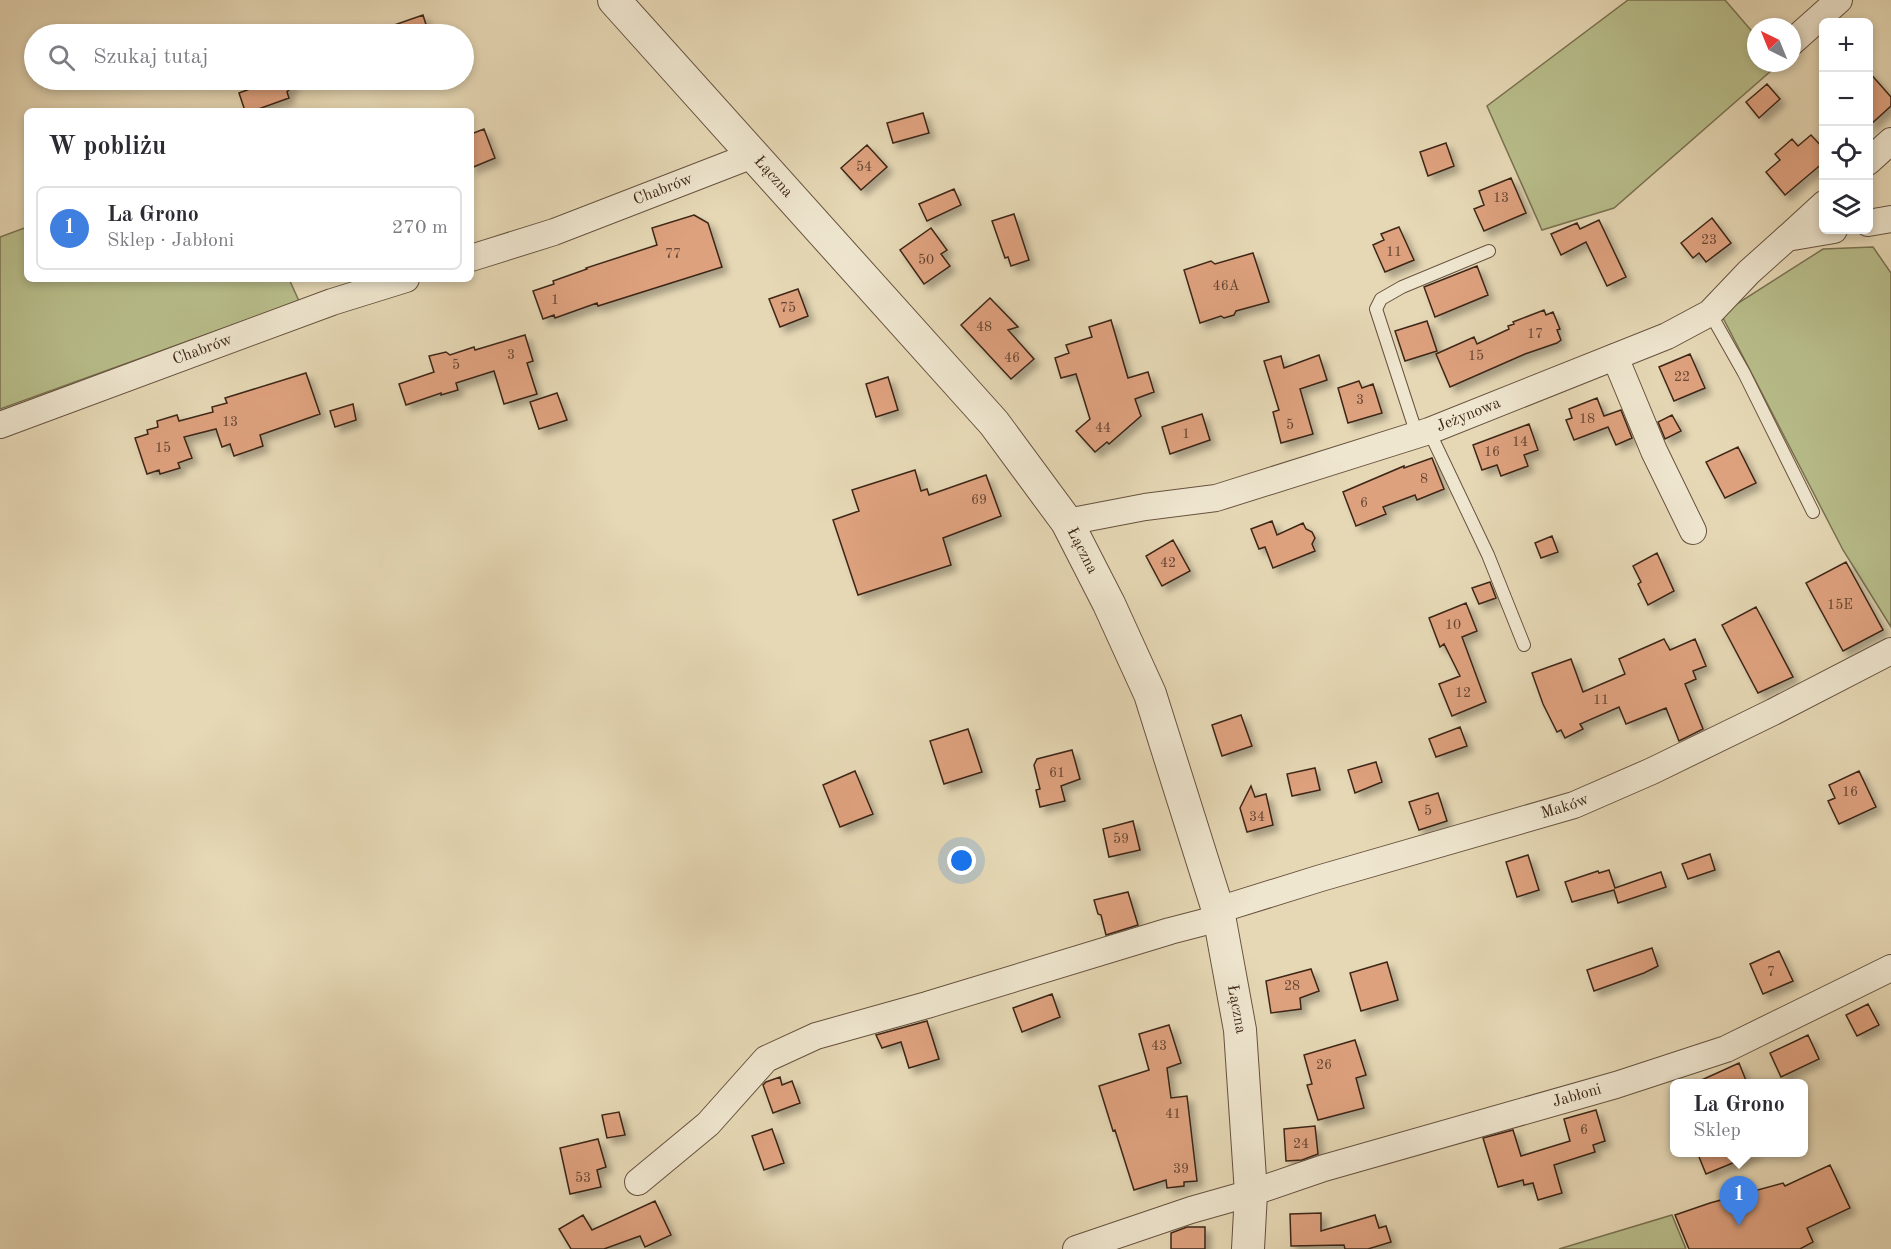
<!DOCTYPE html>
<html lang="pl">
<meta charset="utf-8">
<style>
body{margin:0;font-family:"Old Standard TT",serif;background:#f2f2f3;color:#2b2b33}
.controls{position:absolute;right:18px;top:18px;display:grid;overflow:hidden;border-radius:9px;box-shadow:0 3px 9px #0003}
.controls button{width:54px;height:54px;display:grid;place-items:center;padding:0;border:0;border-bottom:2px solid #e1e1e2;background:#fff;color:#2b2b33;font:30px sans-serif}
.compass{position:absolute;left:1747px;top:18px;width:54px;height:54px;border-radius:50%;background:#fff;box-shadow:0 3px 9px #0003;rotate:317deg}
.you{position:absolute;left:962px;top:861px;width:21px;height:21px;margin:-15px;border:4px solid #fff;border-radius:50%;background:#1a73e8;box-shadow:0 0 0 9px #1a73e833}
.badge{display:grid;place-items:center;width:39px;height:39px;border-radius:50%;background:#1a73e8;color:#fff;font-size:20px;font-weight:700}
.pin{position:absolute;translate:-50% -50px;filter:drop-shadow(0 2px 3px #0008)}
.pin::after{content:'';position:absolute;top:32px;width:21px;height:18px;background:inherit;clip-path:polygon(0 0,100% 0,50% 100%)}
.popup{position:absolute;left:1670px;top:1079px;width:138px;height:78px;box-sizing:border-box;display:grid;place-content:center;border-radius:9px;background:#fff;filter:drop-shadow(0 2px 4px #0005);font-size:20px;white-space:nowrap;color:#7c7c81}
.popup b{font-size:22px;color:#2b2b33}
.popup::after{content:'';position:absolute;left:50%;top:100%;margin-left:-12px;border:12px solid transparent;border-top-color:#fff}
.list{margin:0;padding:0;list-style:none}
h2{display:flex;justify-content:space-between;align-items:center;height:78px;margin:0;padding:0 24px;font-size:26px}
h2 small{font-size:20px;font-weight:400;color:#7c7c81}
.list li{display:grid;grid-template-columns:39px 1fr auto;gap:18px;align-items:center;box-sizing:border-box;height:84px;margin:0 12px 12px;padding:0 12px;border:2px solid #e1e1e2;border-radius:9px}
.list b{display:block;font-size:22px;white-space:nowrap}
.list p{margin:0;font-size:20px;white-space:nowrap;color:#7c7c81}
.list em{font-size:20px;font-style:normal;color:#7c7c81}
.icon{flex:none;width:33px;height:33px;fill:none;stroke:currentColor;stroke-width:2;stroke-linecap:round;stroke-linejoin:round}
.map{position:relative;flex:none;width:1891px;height:1249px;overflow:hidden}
.search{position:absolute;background:#fff;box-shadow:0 3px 9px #0003;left:24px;top:24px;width:450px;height:66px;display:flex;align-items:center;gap:15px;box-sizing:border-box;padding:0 21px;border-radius:33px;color:#7c7c81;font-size:22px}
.panel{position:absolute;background:#fff;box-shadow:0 3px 9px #0003;left:24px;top:108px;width:450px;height:174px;border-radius:9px}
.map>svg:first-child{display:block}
.green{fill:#b8be8b;stroke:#7a7252;stroke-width:1.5}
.building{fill:#dea17e;stroke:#3d2618;stroke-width:1.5;filter:url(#shadow)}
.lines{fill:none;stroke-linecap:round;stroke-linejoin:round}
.service-casing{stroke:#67523f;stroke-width:14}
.minor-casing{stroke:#67523f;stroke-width:28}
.tertiary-casing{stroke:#67523f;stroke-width:34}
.service{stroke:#efe6cf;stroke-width:12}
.minor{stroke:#efe6cf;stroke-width:26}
.tertiary{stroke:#efe6cf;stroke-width:32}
.labels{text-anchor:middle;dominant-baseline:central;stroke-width:4.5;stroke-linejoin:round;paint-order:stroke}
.number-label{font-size:14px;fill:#654532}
.street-label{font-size:16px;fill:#3d2618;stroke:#efe6cf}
</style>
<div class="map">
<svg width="1891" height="1249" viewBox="0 0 1891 1249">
<defs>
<filter id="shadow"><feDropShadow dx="5.5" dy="5.5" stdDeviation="3" flood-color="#0004"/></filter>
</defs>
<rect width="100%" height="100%" fill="#e6d8b5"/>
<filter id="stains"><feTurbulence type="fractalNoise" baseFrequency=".00333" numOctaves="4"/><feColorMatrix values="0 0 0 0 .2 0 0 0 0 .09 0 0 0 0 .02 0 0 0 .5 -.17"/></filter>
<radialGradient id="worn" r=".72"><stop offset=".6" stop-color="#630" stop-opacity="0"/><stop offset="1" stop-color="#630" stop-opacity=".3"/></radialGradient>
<path class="green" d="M1628 0H1725L1756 36V63H1780L1614 208 1542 230 1487 106Z
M27 227V279H289L299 301 0 409V237Z
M1873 247 1891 273V627L1843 550 1721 314 1823 249Z
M1672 1215 1686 1249H1559Z"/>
<path class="building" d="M423 15 429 34H374V32Z
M1869 72 1891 97V106L1869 126Z
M271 80H283L284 82 294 84 287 92 289 98 253 111H245L239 93 250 89V87Z
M1767 84 1780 99 1759 118 1746 102Z
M923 113 929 133 893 143 887 123Z
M484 129 495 158 471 168V134Z
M1811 135 1824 149V162L1785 195 1766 172 1780 160 1775 154 1792 139 1798 146Z
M1446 143 1454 166 1428 176 1420 152Z
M867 145 887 167 861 190 841 168Z
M1511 178 1526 213 1484 231 1474 209 1484 205 1479 191Z
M954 189 961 205 927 221 919 204Z
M1014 214 1029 260 1011 266 1008 257 1005 258 992 221Z
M694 215 708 223 722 267 598 306 597 303 555 318 554 315 543 319 533 291 554 284 553 281 587 269 586 268 657 245 652 228Z
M1712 218 1731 243 1706 262 1699 253 1693 258 1681 243Z
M1599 220 1626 277 1607 286 1586 242 1561 255 1551 234 1577 223 1580 229Z
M1399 227 1414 260 1385 272 1373 245 1384 240 1381 234Z
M931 228 947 250 941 254 950 266 924 284 900 250Z
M1253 253 1269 302 1236 311 1234 315 1224 318 1221 316 1200 323 1184 270 1211 261 1215 264Z
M1477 266 1488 295 1435 317 1424 287Z
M798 289 808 316 780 327 769 299Z
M990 298 1018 327 1008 330 1034 359 1011 379 961 325Z
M1544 310 1546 315 1553 312 1560 329 1557 330 1561 340 1557 343 1525 354 1450 387 1436 354 1474 337 1477 344 1509 329 1508 326 1514 324 1513 322Z
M1111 320 1128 378 1148 372 1154 392 1135 399 1141 416 1109 444 1107 442 1095 452 1076 431 1090 419 1076 374 1061 378 1055 358 1069 353 1066 345 1092 337 1089 327Z
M1427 321 1437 351 1405 361 1395 331Z
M525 335 533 361 527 363 537 394 504 404 494 371 456 383 458 390 441 395V393L406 405 399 384 434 372 429 356 446 352 450 355 474 347 475 350Z
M1690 354 1705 388 1674 401 1659 367Z
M1319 355 1327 380 1300 389 1313 434 1281 443 1273 412 1279 410 1264 361 1281 356 1284 368Z
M306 373 320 414 260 435 263 446 234 456 230 444 222 447 216 429 184 437 192 458 178 463 180 468 160 474 159 470 147 474 135 438 148 434 147 430 158 427 157 421 177 415 179 421 213 412 212 407 227 403 225 398Z
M888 377 898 410 876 417 866 384Z
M1359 381 1362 388 1373 384 1382 413 1348 423 1338 388Z
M557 393 567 420 539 429 530 402Z
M1597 398 1604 416 1621 410 1632 438 1616 445 1608 427 1574 440 1566 420 1572 418 1569 409Z
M353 404 356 420 335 427 330 411Z
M1202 414 1210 440 1170 454 1162 427Z
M1672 415 1681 431 1665 439 1658 422Z
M1529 424 1538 450 1524 455 1528 466 1501 476 1497 465 1482 470 1473 445Z
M1738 447 1756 483 1725 498 1706 462Z
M1432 458 1444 489 1417 500 1415 495 1383 507 1386 514 1356 526 1343 492 1404 466V468Z
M915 470 921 491 927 489 929 495 986 475 1001 516 943 538 951 565 858 595 833 520 859 511 852 490Z
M1272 521 1277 535 1303 523 1306 529 1312 532 1315 538 1312 544 1315 551 1273 568 1265 547 1259 549 1251 529Z
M1552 536 1558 552 1541 558 1535 543Z
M1173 540 1190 571 1162 586 1146 556Z
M1657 553 1674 591 1648 605 1638 584 1641 582 1633 566Z
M1846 562 1883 630 1843 651 1806 583Z
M1490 582 1496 598 1479 604 1472 588Z
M1466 603 1477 631 1462 637 1486 702 1452 716 1439 684 1460 676 1444 644 1440 647 1429 618Z
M1756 607 1793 677 1758 693 1722 625Z
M1664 639 1670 650 1695 639 1706 666 1693 671 1696 679 1685 684 1703 729 1679 741 1666 708 1626 724 1619 707 1580 724 1583 729 1565 738 1561 730 1557 732 1543 704 1532 673 1571 659 1583 692 1625 674 1619 659Z
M1241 715 1252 746 1222 756 1212 725Z
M1460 727 1467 746 1436 757 1429 739Z
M968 729 982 772 944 784 930 741Z
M1072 750 1080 779 1061 786 1065 801 1040 807 1036 790 1040 789 1034 765 1037 759Z
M1376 762 1382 782 1355 793 1348 770Z
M1315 768 1320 790 1292 796 1287 774Z
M855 771 873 814 840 827 823 785Z
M1859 771 1876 807 1839 824 1828 801 1835 798 1829 785Z
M1251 786 1255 797 1266 794 1273 825 1247 832 1240 808Z
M1438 793 1447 821 1419 830 1409 802Z
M1133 821 1140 850 1109 857 1103 829Z
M1710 854 1715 870 1688 879 1682 864Z
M1528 855 1539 890 1517 897 1506 862Z
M1609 870 1615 888 1661 872 1666 887 1618 903 1614 890 1572 902 1565 882 1598 871 1599 873Z
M1128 892 1138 925 1106 935 1101 915 1098 914 1094 900Z
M1652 948 1658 966 1644 973 1594 991 1587 970Z
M1779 951 1793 981 1763 994 1750 964Z
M1387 962 1398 1000 1361 1011 1350 973Z
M1311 969 1319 991 1300 998 1301 1009 1271 1013 1266 981Z
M1052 994 1060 1017 1022 1032 1013 1008Z
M1868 1004 1879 1025 1857 1036 1846 1015Z
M927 1021 939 1059 909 1068 901 1042 882 1048 876 1035Z
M1169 1025 1181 1063 1167 1068 1171 1098 1187 1096 1197 1181 1184 1182V1186L1167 1188 1166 1180 1134 1190 1115 1130 1113 1131 1099 1086 1149 1070 1139 1034Z
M1808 1035 1819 1059 1781 1077 1770 1053Z
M1355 1040 1366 1075 1356 1078 1364 1108 1318 1120 1307 1085 1312 1084 1304 1055Z
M1739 1063 1747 1083H1695Z
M780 1077 782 1085 792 1081 800 1103 773 1113 763 1085 766 1082Z
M1596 1110 1605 1141 1593 1145 1595 1152 1554 1165 1562 1193 1538 1200 1533 1183 1524 1185 1523 1180 1498 1187 1483 1138 1513 1130 1521 1156 1570 1141 1564 1119Z
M619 1112 625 1135 607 1138 602 1115Z
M1315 1126 1318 1154 1302 1160 1286 1161 1284 1129Z
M772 1129 784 1163 764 1170 752 1136Z
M598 1139 606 1167 597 1170 601 1187 570 1194 560 1148Z
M1697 1152H1757V1153L1706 1174Z
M1830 1165 1850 1208 1807 1228 1813 1242 1800 1249H1689L1675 1215 1710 1203 1783 1183 1785 1186Z
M655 1201 671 1235 645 1247 640 1236 604 1249H571L559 1229 583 1215 592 1230Z
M1321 1213V1231L1375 1215 1379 1228 1386 1226 1391 1242 1368 1249H1345L1344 1245 1291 1246 1290 1214Z
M1187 1227H1205V1249H1171V1233Z"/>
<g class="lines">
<defs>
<path id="service" d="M1710 313 1744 373 1813 512
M1429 431 1488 555 1524 645
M1417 435 1376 309 1381 299 1402 287 1489 251"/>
<g id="minor">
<path d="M1792 42 1839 0"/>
<path d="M1868 162 1891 141"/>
<path d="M1868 223 1891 219"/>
<path d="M1787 238 1824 204"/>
<path id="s1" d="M471 258 554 232 753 155"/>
<path d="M1615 357 1654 451 1693 531"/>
<path id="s2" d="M0 425 332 302 406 279"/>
<path id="s3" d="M1067 522 1145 507 1216 498 1429 431 1667 336 1710 313 1749 272 1787 238 1834 230"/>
<path id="s4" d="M1218 910 1321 878 1574 805 1652 771 1773 712 1891 651"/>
<path d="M638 1182 708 1124 766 1059 816 1036 927 1005 1170 931 1220 918"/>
<path id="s5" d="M1076 1249 1191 1210 1251 1193 1324 1168 1616 1085 1726 1049 1891 968"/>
</g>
<g id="tertiary">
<path id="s6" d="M614 0 994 423 1067 522 1109 604 1150 694 1218 910 1240 1030 1251 1193 1248 1249"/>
</g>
</defs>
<use href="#service" class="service-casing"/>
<use href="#minor" class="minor-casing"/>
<use href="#tertiary" class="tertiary-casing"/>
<use href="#service" class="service"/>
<use href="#minor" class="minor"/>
<use href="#tertiary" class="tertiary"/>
</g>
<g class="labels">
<g class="number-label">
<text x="864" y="167">54</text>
<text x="1501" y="198">13</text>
<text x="1709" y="240">23</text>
<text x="1394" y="252">11</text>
<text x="673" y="254">77</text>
<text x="926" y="260">50</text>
<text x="1226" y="286">46A</text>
<text x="555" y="300">1</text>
<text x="788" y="308">75</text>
<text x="984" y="327">48</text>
<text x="1535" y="334">17</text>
<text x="511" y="355">3</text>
<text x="1476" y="356">15</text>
<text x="1012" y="358">46</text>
<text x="456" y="365">5</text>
<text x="1682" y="377">22</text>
<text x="1360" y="400">3</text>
<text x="1587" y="419">18</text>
<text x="230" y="422">13</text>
<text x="1290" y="425">5</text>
<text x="1103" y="428">44</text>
<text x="1186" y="434">1</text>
<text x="1520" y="442">14</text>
<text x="163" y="448">15</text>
<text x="1492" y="452">16</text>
<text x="1424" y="479">8</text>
<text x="979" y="500">69</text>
<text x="1364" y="503">6</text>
<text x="1168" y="563">42</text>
<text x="1840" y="605">15E</text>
<text x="1453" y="625">10</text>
<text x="1463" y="693">12</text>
<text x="1601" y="700">11</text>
<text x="1057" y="773">61</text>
<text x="1850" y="792">16</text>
<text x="1428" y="811">5</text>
<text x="1257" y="817">34</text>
<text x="1121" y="839">59</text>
<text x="1771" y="972">7</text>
<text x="1292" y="986">28</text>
<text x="1159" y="1046">43</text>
<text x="1324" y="1065">26</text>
<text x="1173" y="1114">41</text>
<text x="1584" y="1130">6</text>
<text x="1301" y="1144">24</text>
<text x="1181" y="1169">39</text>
<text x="583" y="1178">53</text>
</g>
<g class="street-label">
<text stroke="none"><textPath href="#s6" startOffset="238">Łączna</textPath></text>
<text stroke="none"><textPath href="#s1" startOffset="204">Chabrów</textPath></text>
<text stroke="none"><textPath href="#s2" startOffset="216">Chabrów</textPath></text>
<text stroke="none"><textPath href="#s3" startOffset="417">Jeżynowa</textPath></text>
<text stroke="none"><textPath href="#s6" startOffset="724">Łączna</textPath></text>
<text stroke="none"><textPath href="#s4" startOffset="362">Maków</textPath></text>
<text stroke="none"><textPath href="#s6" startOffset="1210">Łączna</textPath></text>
<text stroke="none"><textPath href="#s5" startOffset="524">Jabłoni</textPath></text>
</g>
</g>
<rect width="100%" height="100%" filter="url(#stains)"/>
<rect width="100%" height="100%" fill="url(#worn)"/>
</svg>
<div class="controls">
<button>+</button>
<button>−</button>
<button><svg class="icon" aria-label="locate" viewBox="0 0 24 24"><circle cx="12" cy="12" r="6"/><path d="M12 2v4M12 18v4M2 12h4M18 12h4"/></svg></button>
<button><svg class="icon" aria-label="layers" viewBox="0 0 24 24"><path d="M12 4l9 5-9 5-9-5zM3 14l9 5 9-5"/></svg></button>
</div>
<svg class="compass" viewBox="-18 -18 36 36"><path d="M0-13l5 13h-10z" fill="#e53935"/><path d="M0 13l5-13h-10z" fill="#7c7c81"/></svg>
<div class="you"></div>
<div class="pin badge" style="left:1739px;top:1226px;background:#3f7fe0">1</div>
<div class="popup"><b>La Grono</b>Sklep</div>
<div class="search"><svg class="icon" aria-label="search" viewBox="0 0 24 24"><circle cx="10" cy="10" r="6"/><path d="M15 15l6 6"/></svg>Szukaj tutaj</div>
<section class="panel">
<h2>W pobliżu<small></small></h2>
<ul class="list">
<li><span class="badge" style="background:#3f7fe0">1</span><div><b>La Grono</b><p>Sklep · Jabłoni</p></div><em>270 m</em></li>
</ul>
</section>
</div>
